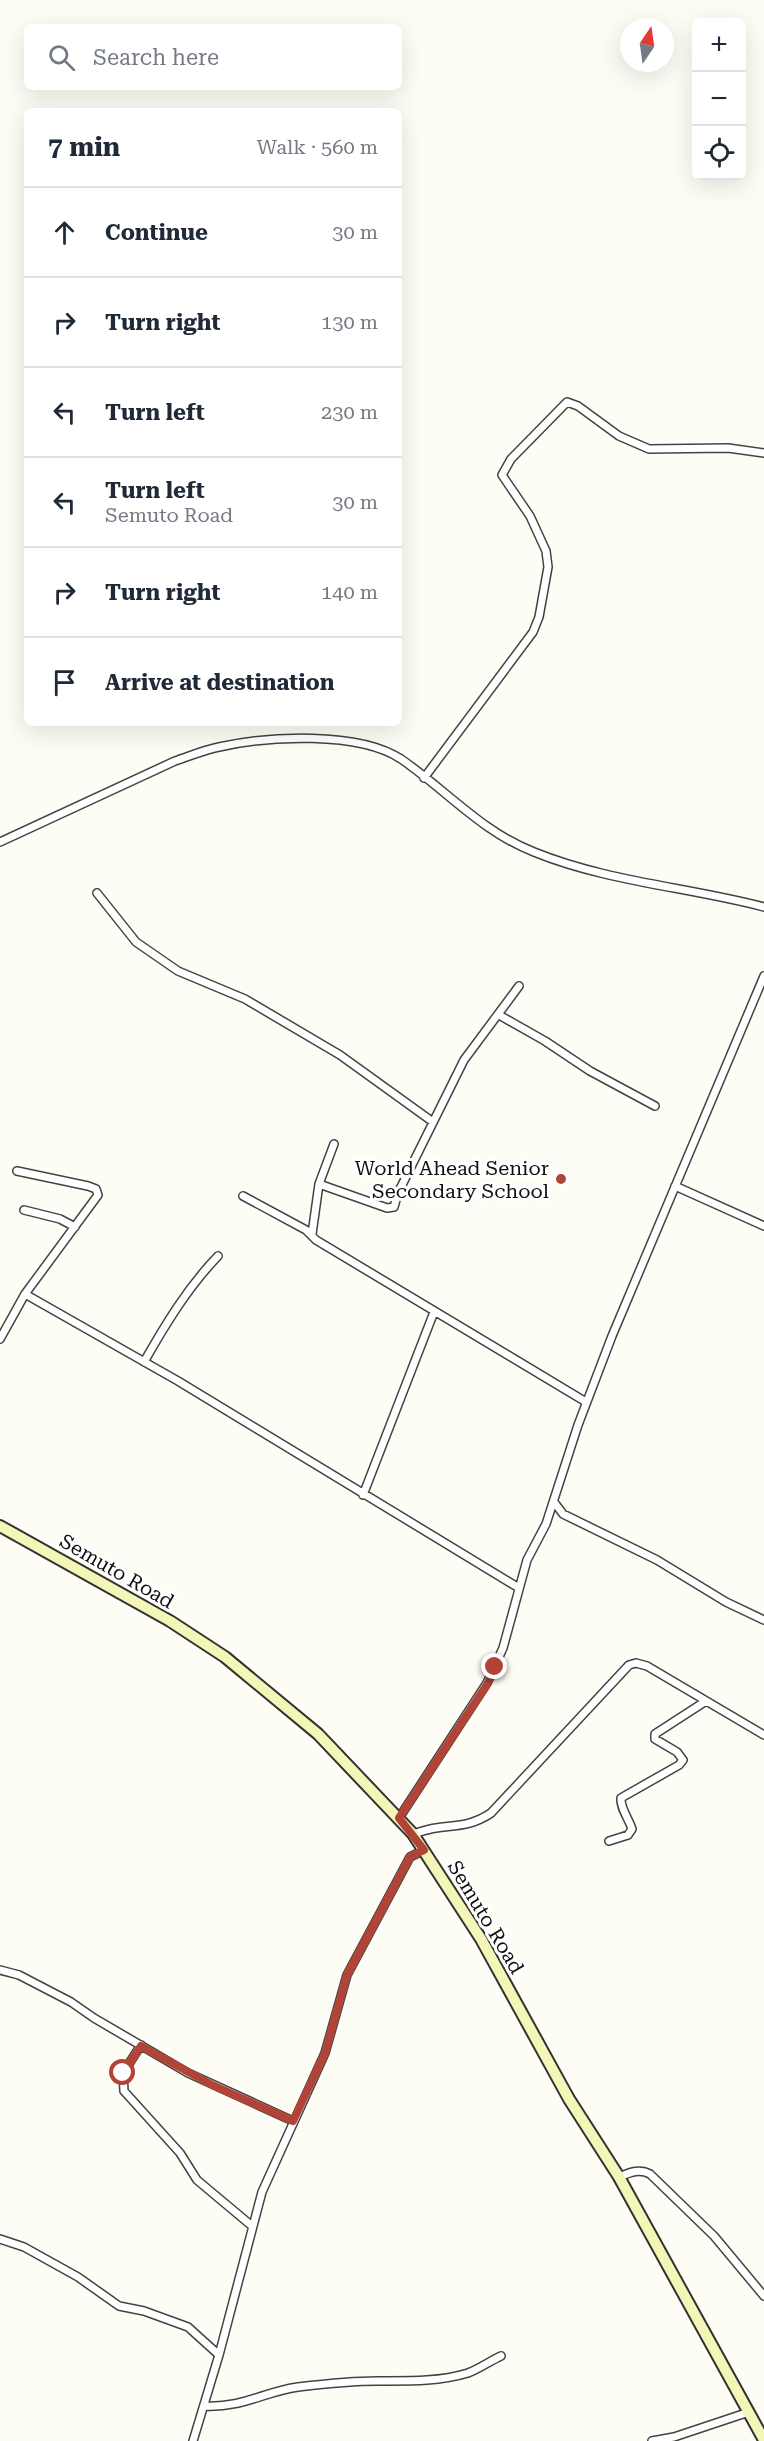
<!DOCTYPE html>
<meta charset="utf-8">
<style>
body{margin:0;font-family:"Roboto Serif",serif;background:#f2f2f3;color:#1f2937}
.controls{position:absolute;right:18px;top:18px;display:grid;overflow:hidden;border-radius:9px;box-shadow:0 6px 24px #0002}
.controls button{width:54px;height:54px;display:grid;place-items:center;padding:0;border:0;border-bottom:2px solid #e0e1e3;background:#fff;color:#1f2937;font:30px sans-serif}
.compass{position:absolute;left:620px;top:18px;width:54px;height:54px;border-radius:50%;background:#fff;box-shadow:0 6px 24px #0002;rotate:13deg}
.stop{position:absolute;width:18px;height:18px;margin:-14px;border:4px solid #b14437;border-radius:50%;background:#fff}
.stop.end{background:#b14437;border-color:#fff;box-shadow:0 2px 6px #0008}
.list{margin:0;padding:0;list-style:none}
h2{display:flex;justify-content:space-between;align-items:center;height:78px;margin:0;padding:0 24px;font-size:26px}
h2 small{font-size:20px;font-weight:400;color:#747a83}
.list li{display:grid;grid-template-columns:39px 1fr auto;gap:18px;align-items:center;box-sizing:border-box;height:90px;padding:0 24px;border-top:2px solid #e0e1e3}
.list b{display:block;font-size:22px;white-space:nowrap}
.list p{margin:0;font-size:20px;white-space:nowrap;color:#747a83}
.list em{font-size:20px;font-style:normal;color:#747a83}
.icon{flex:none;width:33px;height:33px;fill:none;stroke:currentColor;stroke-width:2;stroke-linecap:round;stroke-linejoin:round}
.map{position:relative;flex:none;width:764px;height:2441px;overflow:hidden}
.search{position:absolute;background:#fff;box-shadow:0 6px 24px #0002;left:24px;top:24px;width:378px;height:66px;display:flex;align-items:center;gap:15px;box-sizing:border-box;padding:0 21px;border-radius:9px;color:#747a83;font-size:22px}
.panel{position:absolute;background:#fff;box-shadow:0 6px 24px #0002;left:24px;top:108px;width:378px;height:618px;border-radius:9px}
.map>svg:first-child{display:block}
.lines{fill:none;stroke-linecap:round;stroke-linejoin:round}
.street-casing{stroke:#434343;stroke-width:10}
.secondary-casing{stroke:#323232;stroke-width:14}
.street{stroke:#fff;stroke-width:7}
.secondary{stroke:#f3f6b7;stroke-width:10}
.route{stroke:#b14437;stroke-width:8}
.poi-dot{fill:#b14437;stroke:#fff;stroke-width:2}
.labels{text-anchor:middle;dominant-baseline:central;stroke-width:6;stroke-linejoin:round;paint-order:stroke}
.poi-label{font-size:20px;fill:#101010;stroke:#fff;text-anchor:end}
.street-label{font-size:20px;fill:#101010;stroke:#fff}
</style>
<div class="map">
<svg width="764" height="2441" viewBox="0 0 764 2441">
<rect width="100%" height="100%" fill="#fefdf5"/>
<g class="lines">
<defs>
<path id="street" d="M424 778 533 632 539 617 548 567 546 551 530 516 502 475 511 459 567 402 578 406 619 436 649 449 728 448 764 453
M0 842 175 761C190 756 204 750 219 747 268 736 358 731 401 759 446 790 482 832 534 852 608 882 688 887 764 907
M97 893 136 942 178 971 245 999 340 1055 433 1122
M499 1015 545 1041 590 1071 655 1106
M319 1184 387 1208 394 1207 398 1193 464 1060 519 986
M675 1186 764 1226
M243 1196 306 1230 316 1240 586 1402
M24 1210 60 1219 75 1227
M312 1234 319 1184 334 1144
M25 1294 178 1381 519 1588
M0 1339 25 1294 98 1195 96 1189 88 1186 17 1171
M144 1362C165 1325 188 1287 218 1256
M363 1495 434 1312
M554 1502 563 1514 657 1560 726 1602 764 1620
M399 1818 487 1683 503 1648 527 1560 546 1524 578 1425 612 1336 764 976
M413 1834C420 1832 428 1829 436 1828 457 1825 472 1826 491 1813L629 1665 636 1663 647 1666 764 1735
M609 1841 628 1835 632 1829C629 1819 620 1808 621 1798L679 1765 683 1760 677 1752 655 1739V1734L706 1701
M0 1970 19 1975 71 2002 94 2018 188 2073 293 2121
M141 2045 123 2073 124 2091 180 2153 197 2180 252 2226
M619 2177C629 2173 639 2168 650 2174L714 2236 764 2296
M0 2239 24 2247 78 2277 119 2306 144 2311 188 2327 219 2355
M204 2406C243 2408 263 2392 298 2387 324 2384 351 2381 377 2381 408 2381 438 2382 468 2373 479 2369 490 2361 501 2356
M193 2441 219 2355 262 2192 325 2053 347 1975 410 1857 424 1850
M652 2441 674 2437 749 2412"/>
<path id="secondary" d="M0 1526 170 1621 225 1657 318 1734 413 1834 481 1939 569 2099 619 2177 764 2440"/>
</defs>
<use href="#street" class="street-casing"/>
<use href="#secondary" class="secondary-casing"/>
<use href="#street" class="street"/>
<use href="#secondary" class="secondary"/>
</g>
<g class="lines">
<path class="route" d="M123 2073 141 2046 212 2085 293 2121 325 2053 347 1975 410 1857 424 1850 399 1818 488 1683 495 1667"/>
</g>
<circle class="poi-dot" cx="561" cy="1179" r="6"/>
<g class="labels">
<g class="poi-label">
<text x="549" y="1168">World Ahead Senior<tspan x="549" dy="23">Secondary School</tspan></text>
</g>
<g class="street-label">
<text transform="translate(117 1571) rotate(30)">Semuto Road</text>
<text transform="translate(486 1917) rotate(59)">Semuto Road</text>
</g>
</g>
</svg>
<div class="controls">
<button>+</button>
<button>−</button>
<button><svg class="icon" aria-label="locate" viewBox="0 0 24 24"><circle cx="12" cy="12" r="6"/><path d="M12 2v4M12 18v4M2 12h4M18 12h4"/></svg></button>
</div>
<svg class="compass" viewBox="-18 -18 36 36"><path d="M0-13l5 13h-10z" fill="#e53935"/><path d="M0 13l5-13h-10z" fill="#747a83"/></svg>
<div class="stop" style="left:123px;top:2073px"></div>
<div class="stop end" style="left:495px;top:1667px"></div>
<div class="search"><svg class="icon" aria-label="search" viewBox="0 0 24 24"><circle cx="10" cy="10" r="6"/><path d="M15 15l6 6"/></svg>Search here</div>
<section class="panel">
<h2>7 min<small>Walk · 560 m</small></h2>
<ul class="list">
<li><svg class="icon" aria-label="ahead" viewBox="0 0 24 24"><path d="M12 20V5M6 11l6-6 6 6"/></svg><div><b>Continue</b></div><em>30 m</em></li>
<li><svg class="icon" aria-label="right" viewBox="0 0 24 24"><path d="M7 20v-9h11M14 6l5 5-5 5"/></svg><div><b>Turn right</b></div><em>130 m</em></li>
<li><svg class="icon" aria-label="left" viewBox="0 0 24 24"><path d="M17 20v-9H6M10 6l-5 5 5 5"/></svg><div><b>Turn left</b></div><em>230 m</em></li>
<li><svg class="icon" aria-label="left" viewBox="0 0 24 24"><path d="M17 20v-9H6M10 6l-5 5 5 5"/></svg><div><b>Turn left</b><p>Semuto Road</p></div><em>30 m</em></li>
<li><svg class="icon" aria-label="right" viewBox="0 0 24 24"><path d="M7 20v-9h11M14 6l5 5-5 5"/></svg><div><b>Turn right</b></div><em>140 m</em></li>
<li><svg class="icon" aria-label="arrive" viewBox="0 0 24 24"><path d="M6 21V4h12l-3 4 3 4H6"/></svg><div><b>Arrive at destination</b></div></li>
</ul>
</section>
</div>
